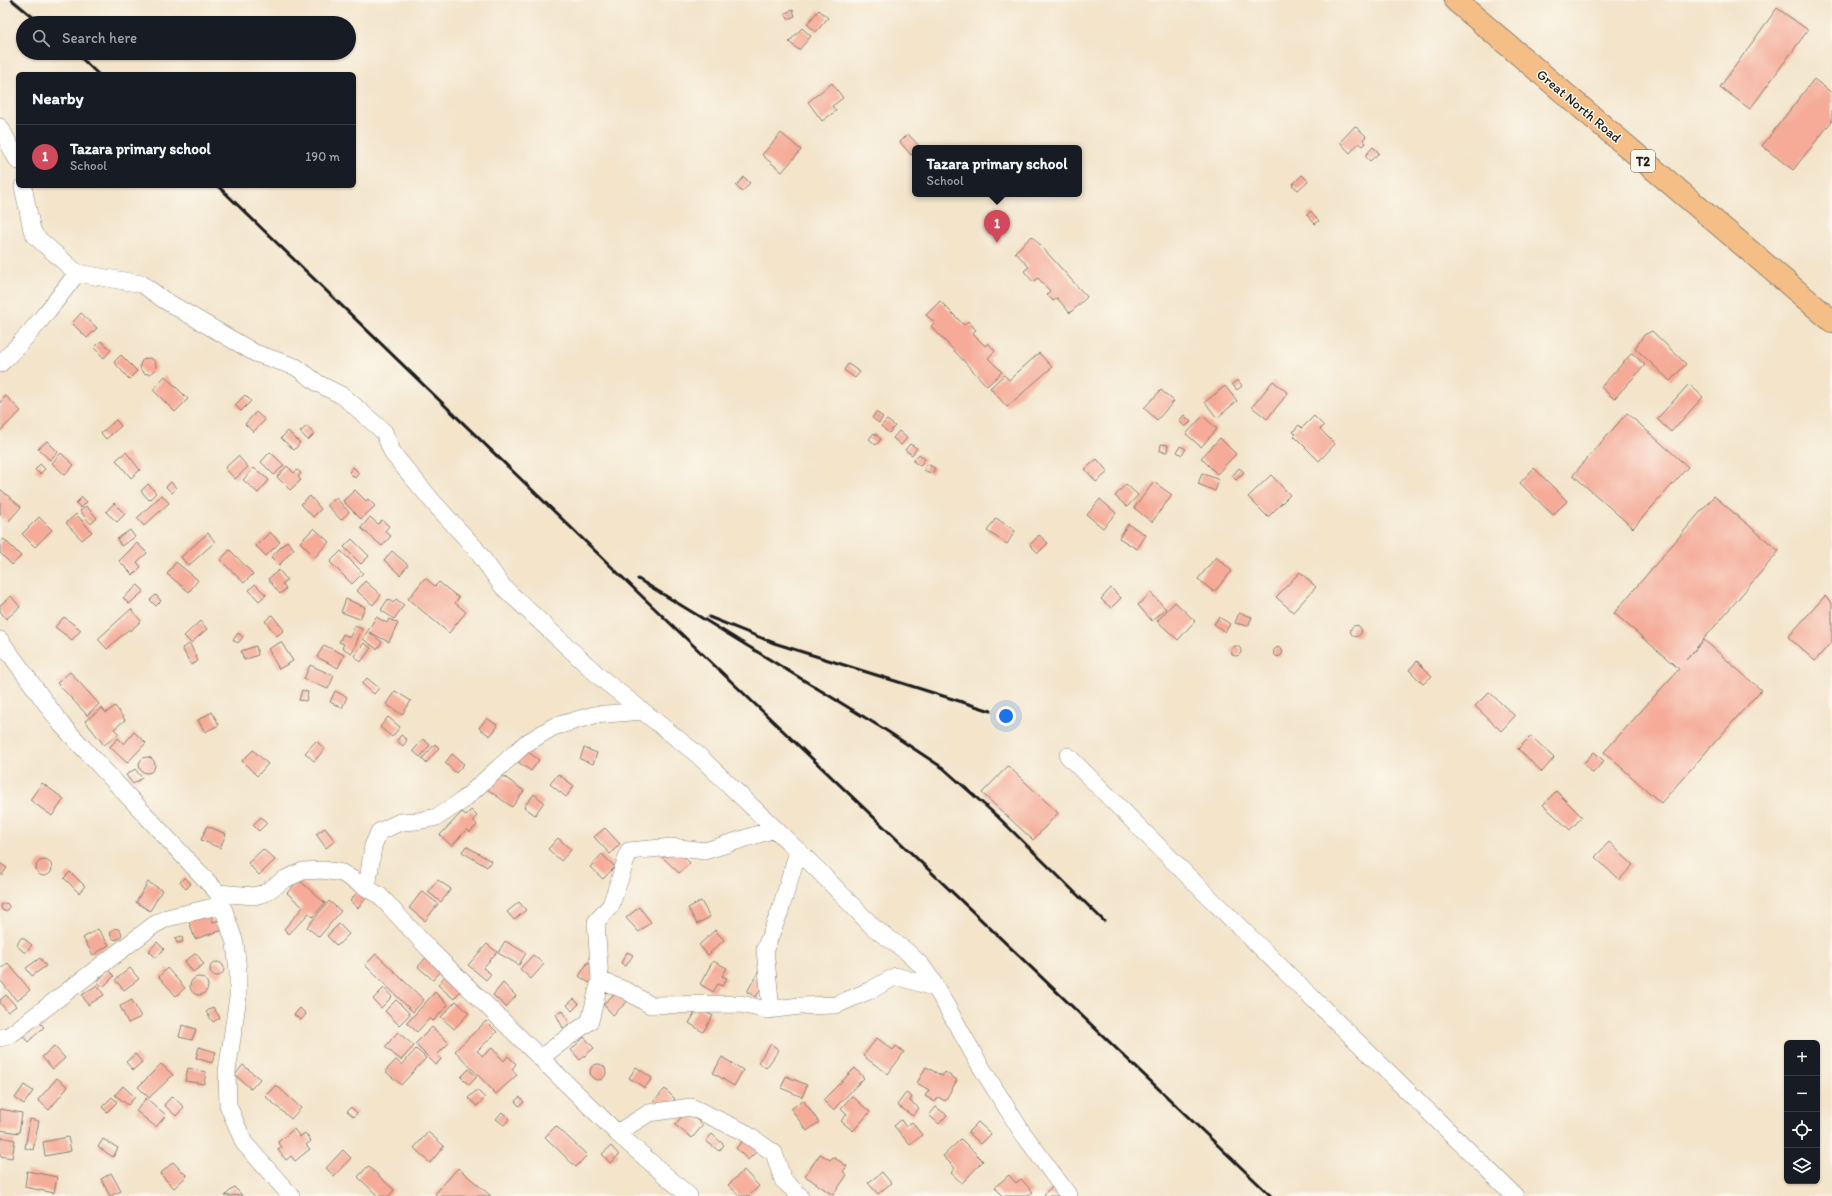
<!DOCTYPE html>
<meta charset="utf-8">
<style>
body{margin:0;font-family:Itim,sans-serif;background:#242831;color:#f1f3f6}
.controls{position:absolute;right:12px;bottom:12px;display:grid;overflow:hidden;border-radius:6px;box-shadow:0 1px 3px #0004}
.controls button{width:36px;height:36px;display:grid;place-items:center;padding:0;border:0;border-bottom:1px solid #363941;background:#171b24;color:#f1f3f6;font:20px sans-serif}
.you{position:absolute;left:1006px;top:716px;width:14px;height:14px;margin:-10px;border:3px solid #fff;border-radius:50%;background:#1a73e8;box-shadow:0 0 0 6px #1a73e833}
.badge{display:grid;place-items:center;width:26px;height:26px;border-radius:50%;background:#d1495b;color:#fff;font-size:13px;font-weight:700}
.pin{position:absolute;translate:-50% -33px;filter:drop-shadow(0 1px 2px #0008)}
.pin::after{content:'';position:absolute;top:21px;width:14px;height:12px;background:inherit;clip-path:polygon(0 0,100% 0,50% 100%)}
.popup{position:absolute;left:912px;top:145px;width:170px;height:52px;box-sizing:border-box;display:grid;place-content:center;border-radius:6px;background:#171b24;filter:drop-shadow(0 1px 3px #0005);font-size:13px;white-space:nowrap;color:#9ea1a6}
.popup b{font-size:15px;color:#f1f3f6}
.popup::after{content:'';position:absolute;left:50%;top:100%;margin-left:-8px;border:8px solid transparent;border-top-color:#171b24}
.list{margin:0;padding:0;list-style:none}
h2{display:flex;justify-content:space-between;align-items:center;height:52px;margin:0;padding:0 16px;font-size:17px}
h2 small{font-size:13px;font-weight:400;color:#9ea1a6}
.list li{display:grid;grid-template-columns:26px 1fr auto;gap:12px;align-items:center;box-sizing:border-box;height:64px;padding:0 16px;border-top:1px solid #363941}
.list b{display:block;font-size:15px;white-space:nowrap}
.list p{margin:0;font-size:13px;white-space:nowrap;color:#9ea1a6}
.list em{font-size:13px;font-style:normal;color:#9ea1a6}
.icon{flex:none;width:22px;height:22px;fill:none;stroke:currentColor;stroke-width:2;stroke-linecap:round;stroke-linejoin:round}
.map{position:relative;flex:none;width:1832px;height:1196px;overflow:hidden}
.search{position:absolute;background:#171b24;box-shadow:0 1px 3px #0004;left:16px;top:16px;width:340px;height:44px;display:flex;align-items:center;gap:10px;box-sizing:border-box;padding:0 14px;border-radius:22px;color:#9ea1a6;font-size:15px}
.panel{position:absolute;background:#171b24;box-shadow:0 1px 3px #0004;left:16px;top:72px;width:340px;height:116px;border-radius:6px}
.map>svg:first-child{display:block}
.building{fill:#f5ab98}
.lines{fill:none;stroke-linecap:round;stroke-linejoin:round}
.minor-casing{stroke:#888073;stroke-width:18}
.highway-casing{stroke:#888073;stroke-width:24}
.minor{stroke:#fff;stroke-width:17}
.highway{stroke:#f6be87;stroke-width:22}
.rail{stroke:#1c1c1c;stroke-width:3}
.labels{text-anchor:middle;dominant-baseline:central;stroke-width:3;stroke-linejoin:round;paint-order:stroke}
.shield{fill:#fbf7ec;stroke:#5f5e5a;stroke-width:1}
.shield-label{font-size:13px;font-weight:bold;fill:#1c1c1c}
.street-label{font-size:14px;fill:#1c1c1c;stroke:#fbf7ec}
</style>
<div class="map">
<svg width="1832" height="1196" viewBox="0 0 1832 1196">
<rect width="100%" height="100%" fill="#fbf7ec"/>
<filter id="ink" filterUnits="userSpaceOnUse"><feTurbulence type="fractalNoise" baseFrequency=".025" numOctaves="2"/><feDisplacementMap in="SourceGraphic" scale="8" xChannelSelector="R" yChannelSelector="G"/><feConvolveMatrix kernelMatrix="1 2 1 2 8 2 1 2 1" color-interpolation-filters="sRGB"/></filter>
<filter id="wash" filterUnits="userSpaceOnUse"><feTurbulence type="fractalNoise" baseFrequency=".012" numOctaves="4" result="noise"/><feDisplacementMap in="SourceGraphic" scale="16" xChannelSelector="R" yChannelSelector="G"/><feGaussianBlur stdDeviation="0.9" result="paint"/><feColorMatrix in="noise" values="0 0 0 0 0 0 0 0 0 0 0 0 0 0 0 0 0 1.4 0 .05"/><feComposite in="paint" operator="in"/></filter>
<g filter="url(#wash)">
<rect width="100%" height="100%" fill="#f3e4ca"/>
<g id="blocks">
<path class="building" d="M1777 8 1808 30 1750 109 1720 87Z
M793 10 795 16 788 19 785 13Z
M819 10 828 18 816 32 807 24Z
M802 28 811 36 799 50 789 42Z
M1814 79 1832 93V121L1793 170 1762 146Z
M832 83 843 98 832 106 836 111 822 121 808 102Z
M1355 126 1366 136 1363 140 1366 143 1363 146 1359 143 1350 153 1340 142Z
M781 133 801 150 782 172 762 155Z
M908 134 921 148H915V152L911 155 900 142Z
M1373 147 1379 153 1370 161 1365 156Z
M1302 175 1308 181 1298 190 1292 185Z
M744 177 750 183 742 192 736 186Z
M1311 211 1319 221 1315 224 1307 215Z
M1032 236 1087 297 1070 313 1057 298 1053 301 1047 294 1050 291 1038 278 1033 282 1024 271 1029 267 1015 252Z
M940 301 964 325 968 321 976 330 972 333 985 346 988 343 995 351 988 358 1002 372 987 386 931 326 935 323 926 315Z
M81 313 97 328 87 338 72 323Z
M1652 331 1686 364 1670 381 1635 348 1644 335Z
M101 341 111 350 104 358 94 348Z
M1039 353 1052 367 1007 407 990 388 1004 375 1009 380Z
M1632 353 1645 365 1614 399 1601 387Z
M121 355 137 371 129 379 114 362Z
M140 366a8 8 0 1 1 16 0a8 8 0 1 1-16 0Z
M848 364 860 372 855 378 844 370Z
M165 376 188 399 175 412 153 390Z
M1238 380 1242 386 1237 390 1232 384Z
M1273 381 1288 393 1267 419 1252 407Z
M1689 384 1703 397 1671 432 1657 419Z
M1225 386 1237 401 1217 418 1205 402Z
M1161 390 1174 401 1157 420 1144 408Z
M245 395 251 401 241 411 235 405Z
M6 396 21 411 0 431V402Z
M256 412 265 420 253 432 245 424Z
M876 412 883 417 879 423 872 418Z
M1627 413 1688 467 1633 528 1573 475Z
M1184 415 1191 422 1185 427 1179 421Z
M1203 416 1217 429 1201 447 1186 434Z
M1314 416 1324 426 1320 429 1335 444 1319 461 1294 436 1296 434 1293 432 1299 425 1302 428Z
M116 420 121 426 106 439 101 433Z
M887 420 895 426 889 433 881 426Z
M307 426 314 434 308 440 300 432Z
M288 431 300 443 294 450 281 438Z
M899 431 907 438 901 445 893 438Z
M874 433 881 439 876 445 869 439Z
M1220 438 1236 454 1217 474 1201 458Z
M47 441 58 452 50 460 38 449Z
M910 444 917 448 912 455 905 450Z
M1161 444 1168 445 1167 452 1160 451Z
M1180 446 1186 449 1182 455 1177 452Z
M126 452 140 470 131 478 116 460Z
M270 452 284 465 274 475 261 462Z
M61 453 74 465 65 475 52 463Z
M919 454 925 459 920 466 913 461Z
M238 456 248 467 235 479 225 468Z
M1097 459 1108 472 1096 482 1085 469Z
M40 464 45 469 40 474 35 470Z
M927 464 935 468 932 474 924 470Z
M287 466 294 473 297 470 301 473 298 477 301 480 290 490 277 477Z
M353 467 359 473 355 478 349 472Z
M254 468 269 480 258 493 243 480Z
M1239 468 1244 472 1236 480 1232 476Z
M1534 468 1567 501 1553 515 1520 483Z
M1202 473 1219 480 1215 491 1198 484Z
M1271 475 1290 495 1268 517 1248 497Z
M171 482 176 488 172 493 166 487Z
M1154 482 1172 495 1152 522 1134 508Z
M148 484 156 493 149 500 141 491Z
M1126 484 1138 495 1127 507 1115 496Z
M0 489 21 507 8 522 0 515Z
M355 490 366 501 368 499 375 506 361 519 343 501Z
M162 495 169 503 144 526 137 518Z
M310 496 321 509 313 517 301 504Z
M1714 496 1779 551 1686 660 1704 640 1761 690 1661 803 1604 752 1679 669 1614 613Z
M82 497 87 502 81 508 76 503Z
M336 498 349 512 341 520 327 505Z
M1100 499 1116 513 1103 528 1087 515Z
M114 503 125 514 117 522 106 512Z
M86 506 97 518 91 524 80 511Z
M76 514 92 532 82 540 66 523Z
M39 517 52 530 35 547 22 534Z
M370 517 378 524 382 520 389 526 385 531 391 536 382 546 361 528Z
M996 518 1015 531 1007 544 987 531Z
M1128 524 1146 535 1137 549 1119 538Z
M314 528 329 542 315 557 300 542Z
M130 530 135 537 121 546 117 539Z
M270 532 280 542 266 556 256 546Z
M208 533 215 542 188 566 181 557Z
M1039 535 1048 543 1038 553 1030 545Z
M4 539 21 556 12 565 0 553V542Z
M352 539 369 556 361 564 344 547Z
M287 541 294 549 279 565 271 557Z
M137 543 147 553 137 562 141 567 133 575 119 561Z
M230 550 253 574 244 583 220 560Z
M341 551 363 573 352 584 330 562Z
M392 551 408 565 400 575 384 560Z
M1216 557 1232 571 1214 592 1198 579Z
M176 562 198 580 189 592 167 574Z
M279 570 287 580 282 584 286 589 280 594 268 579Z
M1300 572 1316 587 1293 612 1276 597Z
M425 578 435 586 439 582 459 598 455 603 466 612 449 633 408 599Z
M365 581 381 595 373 605 357 591Z
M255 584 266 595 259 601 249 590Z
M138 585 144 591 129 604 123 598Z
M1111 588 1121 598 1111 608 1101 599Z
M1151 593 1166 609 1152 621 1138 605Z
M156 595 161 601 156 606 150 600Z
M11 596 20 607 6 619 0 611V605Z
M1825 596 1832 603V641L1815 661 1788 637Z
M346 599 365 607 360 619 341 612Z
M388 599 393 603 396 599 404 605 394 619 381 610Z
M1175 602 1195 621 1178 640 1157 621Z
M131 609 141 621 130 631 129 629 107 649 98 639Z
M1239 613 1252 617 1248 626 1235 623Z
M272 615 284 630 277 636 265 621Z
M64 617 81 630 72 640 55 627Z
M376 617 387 623 389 619 398 623 389 642 369 632 382 642 377 649 363 639Z
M1219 617 1230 624 1225 632 1214 624Z
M200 621 207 629 191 643 184 636Z
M1350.5 631a5.5 5.5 0 1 1 11 0a5.5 5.5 0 1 1-11 0Z
M355 626 362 629 352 653 342 648 344 644 339 642 343 634 350 637Z
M238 633 243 637 238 643 233 640Z
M281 642 293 661 279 669 268 649Z
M364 643 371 648 361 662 354 656Z
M190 644 198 661 191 665 182 648Z
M324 645 344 655 338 668 317 657Z
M256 646 258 655 244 660 241 651Z
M1231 651a5 5 0 1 1 10 0a5 5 0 1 1-10 0Z
M1273.5 652a4.5 4.5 0 1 1 9 0a4.5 4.5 0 1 1-9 0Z
M1417 661 1432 676 1423 684 1409 670Z
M310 665 334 676 328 689 304 679Z
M70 672 99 704 87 715 57 683Z
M367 678 379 688 374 694 362 684Z
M302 690 308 692 306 701 299 700Z
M335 691 347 697 342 708 330 702Z
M395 691 411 701 402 715 386 704Z
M1489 692 1515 716 1501 731 1475 706Z
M115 706 125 720 114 729 119 734 104 745 85 721 102 708 106 713Z
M212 712 219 725 205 732 198 720Z
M388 717 400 727 392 737 380 727Z
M487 718 498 726 490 736 479 728Z
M134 732 146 743 127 763 110 747 118 738 124 744Z
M401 735 407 740 403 746 397 741Z
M1531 736 1554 758 1542 772 1518 749Z
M423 739 430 745 420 757 413 751Z
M316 741 325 749 314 761 305 753Z
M435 744 439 748 426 763 422 759Z
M523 748 539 760 531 771 515 760Z
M584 748 597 753 593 764 580 759Z
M253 750 268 764 257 776 242 761Z
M1594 752 1604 761 1593 773 1583 764Z
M452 754 464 764 456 773 445 763Z
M139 765a8 8 0 1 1 16 0a8 8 0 1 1-16 0Z
M1008 766 1058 813 1033 840 982 793Z
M135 769 142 778 133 784 126 775Z
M499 773 524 791 512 807 487 789Z
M558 774 574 786 566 797 550 784Z
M42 783 64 799 52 816 30 800Z
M1556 791 1582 817 1570 830 1543 805Z
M534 794 544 802 535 815 524 807Z
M471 810 477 816 473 820 477 825 470 832 467 829 452 846 440 835 462 812 466 815Z
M261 817 267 823 259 831 253 825Z
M207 826 226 834 220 848 201 840Z
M325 828 335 841 326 848 316 834Z
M605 828 620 844 610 854 594 837Z
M558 838 571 850 561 861 548 849Z
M1609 842 1633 865 1619 880 1595 857Z
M670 843 690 863 679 873 659 854Z
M466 846 491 861 487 867 462 852Z
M263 849 275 860 259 875 248 863Z
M602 854 615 867 603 879 590 867Z
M36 868a8 8 0 1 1 16 0a8 8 0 1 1-16 0Z
M0 863 7 868 2 875 0 874Z
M70 872 85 886 79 893 64 878Z
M185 877 191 884 186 889 180 882Z
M299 880 325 903 313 917 309 913 289 934 284 929 303 907 287 893Z
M438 880 451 889 441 902 428 892Z
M148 882 162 890 150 911 136 902Z
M359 890 367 897 358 908 350 901Z
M422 891 438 904 425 921 409 908Z
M329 901 341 911 319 937 307 927Z
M701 901 710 917 697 924 688 908Z
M519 902 526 910 514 920 507 912Z
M1 907a4 4 0 1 1 8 0a4 4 0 1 1-8 0Z
M639 907 651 922 639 932 626 918Z
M210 911 213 922 223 919 226 929 195 939 188 919Z
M339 924 349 934 337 946 327 936Z
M110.5 934a5.5 5.5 0 1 1 11 0a5.5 5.5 0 1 1-11 0Z
M98 929 109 945 93 955 83 938Z
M715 930 724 940 708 955 699 945Z
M182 936 183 942 177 943 175 938Z
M22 937 32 945 25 953 16 945Z
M505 941 526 953 519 965 498 953Z
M157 942 164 949 156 958 149 951Z
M487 944 497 952 483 968 491 974 486 980 468 965Z
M627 952 633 955 626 966 621 963Z
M196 953 204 964 193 972 185 961Z
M376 954 424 1000 413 1012 365 965Z
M428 955 444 968 433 980 418 967Z
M533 955 544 964 531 979 520 969Z
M40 958 46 966 32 976 26 968Z
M713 961 727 968 722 976 727 978 722 986 718 984 713 992 700 984Z
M588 962 599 969 589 983 579 976Z
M210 969a7 7 0 1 1 14 0a7 7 0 1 1-14 0Z
M8 963 30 990 17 1001 0 980V969Z
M763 963 772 968 756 997 747 992Z
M130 968 139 979 124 990 115 980Z
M167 968 185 988 176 996 159 977Z
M108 970 114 976 103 987 97 982Z
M445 976 461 990 454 999 438 985Z
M190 986a9 9 0 1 1 18 0a9 9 0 1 1-18 0Z
M503 983 516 996 506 1007 493 995Z
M97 985 104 995 88 1005 82 995Z
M384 988 392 997 381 1008 373 999Z
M618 991 628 1001 613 1015 603 1004Z
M435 992 448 1005 433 1021 430 1018 417 1032 407 1023Z
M6 995 16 1006 8 1012 0 1003V1000Z
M574 999 579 1004 572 1011 567 1005Z
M132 1000 141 1017 128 1023 120 1006Z
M396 1000 410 1014 399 1025 385 1011Z
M456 1001 469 1013 454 1029 441 1017Z
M213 1007 220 1018 213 1022 206 1012Z
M300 1008 306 1014 301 1020 294 1015Z
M698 1008 713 1016 703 1032 689 1023Z
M563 1011 570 1024 563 1028 556 1014Z
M37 1020 44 1027 28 1042 22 1035Z
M486 1021 497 1032 477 1051 483 1056 492 1048 504 1061 508 1056 516 1064 512 1069 517 1075 496 1094 455 1051Z
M182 1025 196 1029 192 1040 179 1037Z
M432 1027 449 1043 437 1055 441 1059 436 1065 415 1044Z
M398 1032 414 1046 401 1060 385 1047Z
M584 1037 594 1048 580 1060 571 1050Z
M877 1038 893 1050 896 1046 904 1052 888 1074 863 1056Z
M771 1044 779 1050 766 1068 758 1062Z
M54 1046 65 1058 53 1069 42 1057Z
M199 1047 216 1052 212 1063 196 1058Z
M416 1049 426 1058 401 1085 385 1071 396 1060 402 1065Z
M135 1054 142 1062 133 1070 126 1062Z
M722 1057 743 1070 734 1086 713 1073Z
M161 1064 173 1075 149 1098 138 1087Z
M590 1072a8 8 0 1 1 16 0a8 8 0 1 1-16 0Z
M243 1065 260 1079 251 1089 235 1075Z
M636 1067 652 1078 645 1088 629 1078Z
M926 1067 942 1076 945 1072 957 1080 945 1101 938 1097 935 1102 925 1096 929 1090 917 1083Z
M188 1068 206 1072 204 1084 185 1081Z
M855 1068 864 1078 833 1110 823 1100Z
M469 1069 477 1077 469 1085 461 1077Z
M786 1076 807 1085 802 1097 781 1088Z
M57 1078 68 1087 49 1110 38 1100Z
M24 1085 33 1091 24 1104 15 1098Z
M276 1085 301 1108 291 1119 265 1096Z
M123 1086 135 1097 128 1105 115 1095Z
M665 1089 675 1099 663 1112 653 1102Z
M477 1090 485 1098 477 1106 468 1098Z
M906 1093 912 1097 910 1101 919 1108 913 1116 897 1105Z
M172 1096 184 1107 176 1116 164 1105Z
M852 1096 870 1112 853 1131 841 1121 847 1114 841 1108Z
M112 1097 117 1102 107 1112 102 1107Z
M520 1097 524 1102 519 1106 515 1101Z
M146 1098 166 1115 156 1127 136 1111Z
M803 1100 819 1122 807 1131 791 1109Z
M351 1107 357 1113 354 1117 347 1111Z
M936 1107 947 1115 939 1124 929 1115Z
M0 1109 22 1113 19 1133 0 1130Z
M686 1111 703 1125 692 1138 675 1125Z
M502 1112 509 1119 504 1125 496 1119Z
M30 1119 39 1121 33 1150 25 1148Z
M901 1120 906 1127 912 1122 922 1135 910 1145 894 1126Z
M978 1122 991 1134 981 1144 968 1132Z
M556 1126 587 1155 576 1167 545 1137Z
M294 1129 300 1137 305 1133 311 1141 306 1145 310 1149 295 1161 291 1156 286 1160 278 1150 282 1147 278 1142Z
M428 1132 444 1146 430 1163 414 1148Z
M712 1134 724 1145 719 1151 706 1141Z
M0 1137 15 1140 12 1158 0 1156Z
M68 1137 71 1151 45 1156 43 1142Z
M747 1137 759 1149 748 1160 736 1148Z
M103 1139 118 1148 113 1157 98 1147Z
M961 1139 983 1161 962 1183 951 1173 955 1168 943 1156Z
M611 1146 619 1155 610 1163 602 1154Z
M343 1150 351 1158 334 1176 326 1168Z
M820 1154 830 1160 833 1157 847 1166 843 1172 847 1175 833 1195 805 1176Z
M173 1162 187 1176 174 1188 160 1174Z
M368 1166 394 1190 389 1196H378L358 1177Z
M458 1168 491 1196H438L435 1194Z
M744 1170 759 1186 749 1196H740L728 1185Z
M27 1171 57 1177 54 1193 25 1187Z
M882 1172 891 1183 878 1194 868 1183Z
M111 1173 121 1191 110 1196 101 1179Z
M1009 1175 1016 1183 1021 1179 1033 1192 1028 1196H1002L995 1187Z
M234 1187 242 1195 225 1196Z
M1052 1187 1059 1196H1046L1044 1194Z"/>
</g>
</g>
<g filter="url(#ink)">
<use href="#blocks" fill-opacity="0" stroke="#888073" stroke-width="1"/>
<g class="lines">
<defs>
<path id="minor" d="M0 127 18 161
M23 186 32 230 36 237 77 273 142 284 164 300 255 353 296 367 319 384 343 396 384 432 393 454 434 503 475 548 503 587 601 678 698 755 817 869 874 928 906 951 921 965 931 979 981 1067 1022 1132 1069 1196
M0 364C29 336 53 305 77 273
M0 640 61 724 218 893 254 896 265 893 285 879 303 871 323 870 342 873 380 896 428 948 617 1133 689 1196
M1068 756 1211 899 1515 1196
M367 888 373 846 379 832 400 822 418 821 437 817 462 801 525 744 553 727 594 715 643 711
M218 893 235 943 238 971V997L227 1072 228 1105 244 1143 291 1196
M600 980 627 991 650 1005 741 1004 767 1010 770 1000 765 949 780 911 798 851
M767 1010 800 1006 836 1005 871 990 896 976 936 988
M0 1038 10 1035 154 925 167 918 222 905
M540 1058 590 1021 600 980 596 922 611 905 629 851 672 847 705 851 775 829
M617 1133 649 1113 691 1107 742 1131 774 1153 783 1180 800 1196"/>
<path id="highway" d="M1455 0 1832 321"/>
</defs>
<use href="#minor" class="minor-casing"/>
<use href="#highway" class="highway-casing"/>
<use href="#minor" class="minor"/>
<use href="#highway" class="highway"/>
<path class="rail" d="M12 0 40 23
M76 53 98 74
M218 186 651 605 1271 1196
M638 579 887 731 943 768 997 816 1104 921
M709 617 774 643 991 711"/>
</g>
</g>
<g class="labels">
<rect class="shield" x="1631" y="150" width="24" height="22" rx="3"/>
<g class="shield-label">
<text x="1643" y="161">T2</text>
</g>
<g class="street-label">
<text transform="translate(1579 106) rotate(40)">Great North Road</text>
</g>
</g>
</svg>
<div class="controls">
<button>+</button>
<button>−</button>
<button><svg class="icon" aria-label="locate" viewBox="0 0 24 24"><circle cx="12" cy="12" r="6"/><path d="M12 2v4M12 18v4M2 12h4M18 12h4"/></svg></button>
<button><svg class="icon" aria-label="layers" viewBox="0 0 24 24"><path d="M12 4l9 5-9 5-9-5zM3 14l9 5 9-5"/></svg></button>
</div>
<div class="you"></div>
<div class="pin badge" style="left:997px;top:243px">1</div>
<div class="popup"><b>Tazara primary school</b>School</div>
<div class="search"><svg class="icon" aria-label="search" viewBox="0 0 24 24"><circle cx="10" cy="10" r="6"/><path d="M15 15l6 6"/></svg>Search here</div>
<section class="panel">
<h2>Nearby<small></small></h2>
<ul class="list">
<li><span class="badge">1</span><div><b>Tazara primary school</b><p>School</p></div><em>190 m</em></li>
</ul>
</section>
</div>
